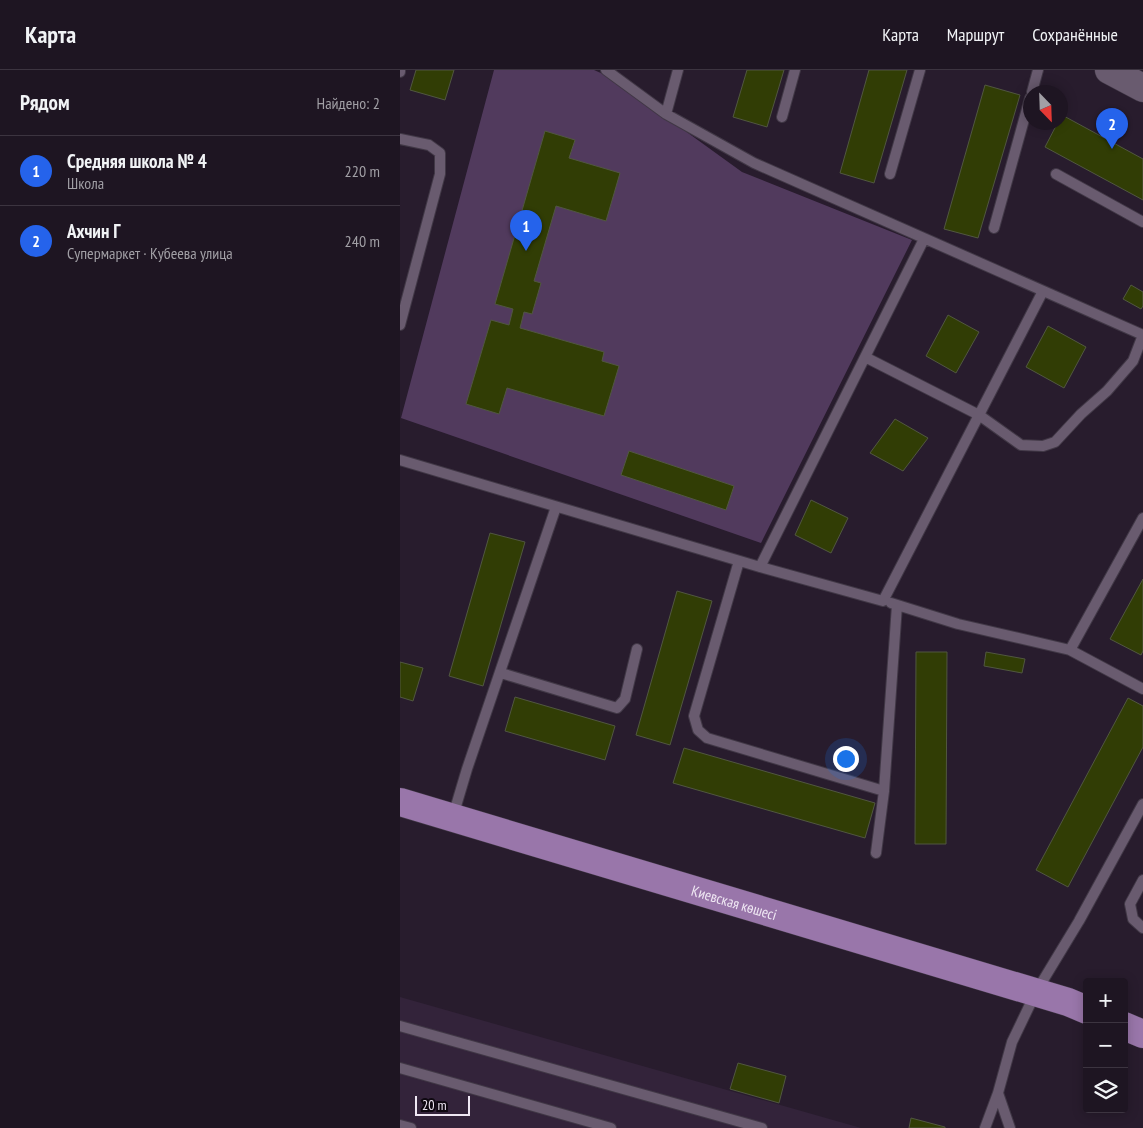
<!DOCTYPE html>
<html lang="ru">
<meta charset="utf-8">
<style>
body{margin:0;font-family:"PT Sans Narrow",sans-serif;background:#261e2a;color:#f1f3f6}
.controls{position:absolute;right:15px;bottom:15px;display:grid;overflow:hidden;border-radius:5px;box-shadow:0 2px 12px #0003}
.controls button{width:45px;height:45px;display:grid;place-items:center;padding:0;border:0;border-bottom:1px solid #3c3440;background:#1e1522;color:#f1f3f6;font:25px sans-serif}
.compass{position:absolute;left:623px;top:15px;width:45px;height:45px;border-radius:50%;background:#1e1522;box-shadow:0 2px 12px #0003;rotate:157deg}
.scale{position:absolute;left:15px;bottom:12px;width:55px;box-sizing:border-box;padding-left:5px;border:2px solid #efe7f3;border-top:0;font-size:14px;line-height:18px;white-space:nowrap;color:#efe7f3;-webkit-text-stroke:4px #0e0810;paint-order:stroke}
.you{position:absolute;left:445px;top:688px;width:18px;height:18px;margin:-12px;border:4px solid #fff;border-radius:50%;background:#1a73e8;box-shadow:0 0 0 8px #1a73e833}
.badge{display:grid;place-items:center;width:32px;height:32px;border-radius:50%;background:#2563eb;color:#fff;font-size:16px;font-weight:700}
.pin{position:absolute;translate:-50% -41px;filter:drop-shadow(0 1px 2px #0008)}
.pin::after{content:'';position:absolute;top:26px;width:18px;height:15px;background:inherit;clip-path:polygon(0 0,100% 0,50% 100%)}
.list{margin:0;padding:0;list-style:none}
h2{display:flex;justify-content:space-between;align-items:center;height:65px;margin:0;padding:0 20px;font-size:21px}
h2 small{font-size:16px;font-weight:400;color:#a19fa5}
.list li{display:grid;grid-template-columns:32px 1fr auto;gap:15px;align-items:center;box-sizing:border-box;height:70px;padding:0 20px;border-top:1px solid #3c3440}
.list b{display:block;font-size:19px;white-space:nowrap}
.list p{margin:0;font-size:16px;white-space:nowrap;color:#a19fa5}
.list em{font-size:16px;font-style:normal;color:#a19fa5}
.icon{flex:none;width:28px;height:28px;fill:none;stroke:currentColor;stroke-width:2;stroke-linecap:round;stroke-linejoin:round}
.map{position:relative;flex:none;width:743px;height:1058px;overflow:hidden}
header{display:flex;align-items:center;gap:30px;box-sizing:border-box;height:70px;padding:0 25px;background:#1e1522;border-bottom:1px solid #3c3440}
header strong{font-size:24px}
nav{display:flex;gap:28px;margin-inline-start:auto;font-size:18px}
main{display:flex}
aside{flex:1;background:#1e1522}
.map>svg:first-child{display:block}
.built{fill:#33233a}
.green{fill:#513a5d}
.building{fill:#313d05;stroke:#515741}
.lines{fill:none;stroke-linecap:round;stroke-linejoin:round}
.service-casing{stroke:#413846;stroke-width:12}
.secondary-casing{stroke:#413846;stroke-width:29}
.trunk-casing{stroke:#413846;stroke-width:29}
.service{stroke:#695b6f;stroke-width:10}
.secondary{stroke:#695b6f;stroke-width:28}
.trunk{stroke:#9976aa;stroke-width:28}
.labels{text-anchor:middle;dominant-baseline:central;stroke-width:4;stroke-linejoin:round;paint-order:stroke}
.street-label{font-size:15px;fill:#efe7f3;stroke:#0e0810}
</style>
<header>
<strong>Карта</strong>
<nav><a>Карта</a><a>Маршрут</a><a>Сохранённые</a></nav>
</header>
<main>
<aside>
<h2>Рядом<small>Найдено: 2</small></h2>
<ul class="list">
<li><span class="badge">1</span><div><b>Средняя школа № 4</b><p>Школа</p></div><em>220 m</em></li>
<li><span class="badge">2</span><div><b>Ахчин Г</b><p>Супермаркет · Кубеева улица</p></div><em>240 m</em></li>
</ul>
</aside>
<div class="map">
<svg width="743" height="1058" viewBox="0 0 743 1058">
<rect width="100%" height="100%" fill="#281c2d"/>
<path class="built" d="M0 927 461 1058H0Z"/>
<path class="green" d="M94 0H194L212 8 342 102 512 170 361 473 1 348Z"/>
<path class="building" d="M16 0H54L45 30 10 20Z
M347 0H384L367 57 333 47Z
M469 0H507L474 113 440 103Z
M585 15 620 25 578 168 544 159Z
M662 45 743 89V130L645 77 658 52H660Z
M145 61 175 70 169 88 220 103 206 151 156 136 134 211 141 213 132 244 124 242 120 258 204 282 202 291 219 296 204 346 107 318 99 344 66 334 91 250 109 255 113 239 95 234Z
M731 215 743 222V236L741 239 723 229Z
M548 245 579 262 556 303 526 286Z
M648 256 686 277 664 318 626 297Z
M495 349 528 368 503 401 470 383Z
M229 381 334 416 326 440 221 405Z
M411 430 448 448 431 483 395 465Z
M90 463 125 472 83 616 49 606Z
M743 509V581L741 585 710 569Z
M277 521 312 531 270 675 236 665Z
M516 582H547L546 774H515Z
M586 582 625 589 622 603 584 596Z
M0 592 23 598 13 631 0 627Z
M115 627 215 656 205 690 105 661Z
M728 628 743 636V677L668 817 636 800Z
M284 678 475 733 465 768 273 713Z
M338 993 386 1006 379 1033 330 1019Z
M511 1048 545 1057V1058H509Z"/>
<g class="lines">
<defs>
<path id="service" d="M206 0 266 44 354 93 743 265
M0 2V0
M632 22 638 0
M266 44 278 0
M382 47 395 0
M0 69 29 75 40 83V104L0 255
M490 104 520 0
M656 104 743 152
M594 158 630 28
M465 287 579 345 621 375 643 376 655 372 681 344 707 321 733 291 743 265
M0 390 360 497 483 531 643 221
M743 448 670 580 743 619
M339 491 294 646 298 660 307 668 484 721 497 535
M360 497 524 169
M491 533 558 554 670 580
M101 603 217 638 225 629 237 579
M53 746 67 699 156 437
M476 783 484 721
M743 810 730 834 733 849 743 858
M0 956 362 1058
M0 998 211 1058
M598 1023 610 1058
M0 1055 11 1058
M585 1058 598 1023 612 972 636 922 679 851 743 734"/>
<path id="secondary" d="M709 0 743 18"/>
<g id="trunk">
<path id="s1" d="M0 732 668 932 687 940"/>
<path d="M724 956 743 964"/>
</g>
</defs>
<use href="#service" class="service-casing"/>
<use href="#secondary" class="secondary-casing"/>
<use href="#trunk" class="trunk-casing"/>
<use href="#service" class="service"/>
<use href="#secondary" class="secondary"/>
<use href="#trunk" class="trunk"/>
</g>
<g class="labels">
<g class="street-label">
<text stroke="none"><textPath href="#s1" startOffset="349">Киевская көшесі</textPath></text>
</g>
</g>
</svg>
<div class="controls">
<button>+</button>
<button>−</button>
<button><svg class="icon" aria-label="layers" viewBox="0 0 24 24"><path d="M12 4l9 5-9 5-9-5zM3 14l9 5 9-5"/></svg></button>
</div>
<svg class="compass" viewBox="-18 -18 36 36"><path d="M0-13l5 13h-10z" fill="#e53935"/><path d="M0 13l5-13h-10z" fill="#a19fa5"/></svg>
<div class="scale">20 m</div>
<div class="you"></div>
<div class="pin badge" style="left:126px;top:181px">1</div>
<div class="pin badge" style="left:712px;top:79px">2</div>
</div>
</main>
